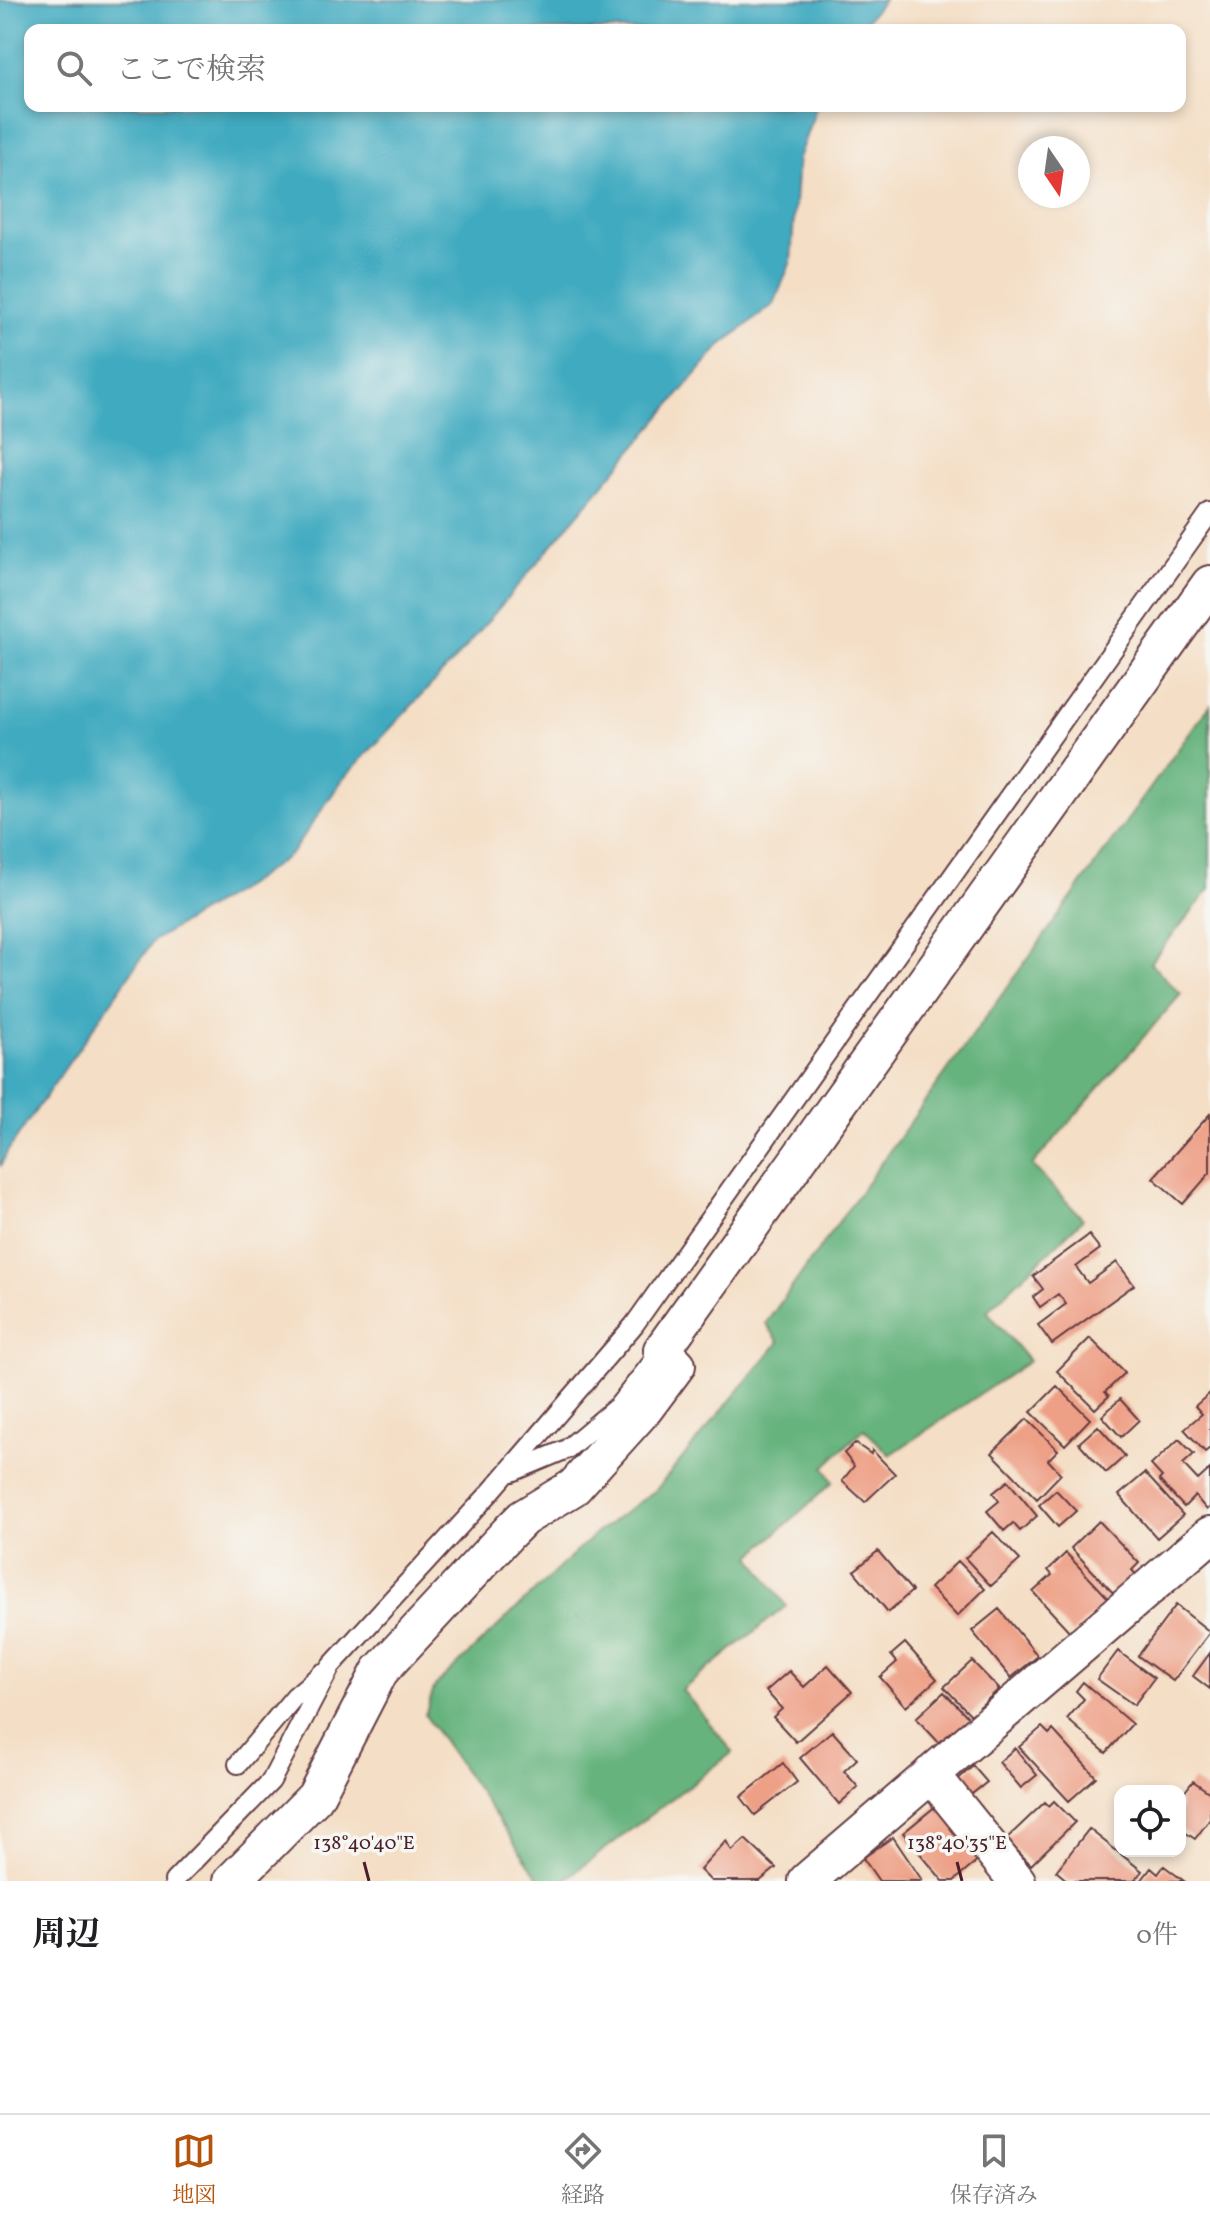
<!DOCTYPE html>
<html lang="ja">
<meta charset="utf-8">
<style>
body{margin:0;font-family:Vollkorn,"Noto Serif JP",serif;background:#f6f6f6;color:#202124}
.controls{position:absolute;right:24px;bottom:24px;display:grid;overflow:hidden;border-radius:16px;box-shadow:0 4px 12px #0003}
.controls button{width:72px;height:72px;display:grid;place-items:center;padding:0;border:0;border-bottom:2px solid #e0e0e0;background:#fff;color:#202124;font:40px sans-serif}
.compass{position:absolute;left:1018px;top:136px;width:72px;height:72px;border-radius:50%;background:#fff;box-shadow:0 4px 12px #0003;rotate:167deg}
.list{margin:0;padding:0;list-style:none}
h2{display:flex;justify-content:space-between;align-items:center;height:104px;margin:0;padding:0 32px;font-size:34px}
h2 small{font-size:26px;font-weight:400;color:#757577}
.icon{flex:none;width:44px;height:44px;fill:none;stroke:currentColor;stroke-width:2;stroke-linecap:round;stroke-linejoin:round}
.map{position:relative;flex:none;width:1210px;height:1881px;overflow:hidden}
.search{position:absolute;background:#fff;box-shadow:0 4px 12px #0003;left:24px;right:24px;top:24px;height:88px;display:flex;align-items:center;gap:20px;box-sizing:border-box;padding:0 28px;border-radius:16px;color:#757577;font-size:30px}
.sheet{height:232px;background:#fff}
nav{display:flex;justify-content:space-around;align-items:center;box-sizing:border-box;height:112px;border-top:2px solid #e0e0e0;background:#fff;font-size:22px;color:#757577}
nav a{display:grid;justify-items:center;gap:4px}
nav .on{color:#b45309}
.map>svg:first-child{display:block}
.forest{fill:#66b37e;stroke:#586954;stroke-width:2}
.water{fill:#40aac0;stroke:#456476;stroke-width:2}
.building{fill:#eea087}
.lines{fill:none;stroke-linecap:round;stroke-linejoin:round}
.service-casing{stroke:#643c42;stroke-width:22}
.minor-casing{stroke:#643c42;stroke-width:40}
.service{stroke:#fff;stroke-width:18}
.minor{stroke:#fff;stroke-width:36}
.ticks{fill:none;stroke:#4a1f2b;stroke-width:3}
.ticks-label{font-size:20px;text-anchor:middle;fill:#4a1f2b;stroke:#f6f6f2;stroke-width:7;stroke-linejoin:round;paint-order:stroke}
</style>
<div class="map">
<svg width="1210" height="1881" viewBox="0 0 1210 1881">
<rect width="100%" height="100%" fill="#f6f6f2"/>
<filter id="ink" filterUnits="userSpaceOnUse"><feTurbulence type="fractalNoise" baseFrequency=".0125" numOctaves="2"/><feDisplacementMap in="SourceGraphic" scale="16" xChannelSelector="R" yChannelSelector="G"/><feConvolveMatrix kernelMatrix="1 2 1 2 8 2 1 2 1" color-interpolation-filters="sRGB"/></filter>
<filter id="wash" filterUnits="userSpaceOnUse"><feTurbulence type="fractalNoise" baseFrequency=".006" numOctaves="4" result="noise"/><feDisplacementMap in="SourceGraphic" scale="32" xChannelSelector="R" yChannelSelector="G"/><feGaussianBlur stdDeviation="1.8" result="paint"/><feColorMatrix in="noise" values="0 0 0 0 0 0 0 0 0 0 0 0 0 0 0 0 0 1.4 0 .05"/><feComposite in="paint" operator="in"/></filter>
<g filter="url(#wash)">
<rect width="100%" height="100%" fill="#f4dec5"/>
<path class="forest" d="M1210 705V889L1150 963 1181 994 1032 1165 1083 1219 987 1311 1029 1361 890 1455 864 1429 824 1467 833 1482 751 1556 786 1606 682 1690 733 1752 563 1881H541L425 1715 435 1686 595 1534 656 1490 779 1342 766 1323Z"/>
<path class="water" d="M0 0H884L858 30H30V106H817L798 158 791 261 774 304 720 346 460 654 343 779 291 854 250 883 153 941 7 1152 0 1167Z"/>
<g id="blocks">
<path class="building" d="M1210 1114V1173L1183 1204 1153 1178Z
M1089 1235 1100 1249 1076 1267 1088 1283 1117 1262 1134 1285 1052 1344 1038 1325 1066 1304 1058 1294 1040 1307 1033 1297 1043 1289 1033 1276Z
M1090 1338 1125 1373 1105 1392 1109 1396 1095 1409 1057 1371Z
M1057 1386 1090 1419 1065 1445 1031 1412Z
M1210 1393V1448L1205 1452 1184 1429 1202 1414 1195 1406Z
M1120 1399 1139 1420 1121 1437 1102 1416Z
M1027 1419 1058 1450 1048 1460 1061 1474 1037 1499 992 1453Z
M1098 1426 1125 1456 1106 1473 1079 1443Z
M1179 1439 1194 1454 1183 1464 1198 1480 1210 1469V1507L1207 1510 1195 1496 1184 1507 1159 1480 1162 1477 1151 1465Z
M855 1443 871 1454 872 1450 895 1474 865 1502 842 1481 854 1466 844 1453Z
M1145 1473 1183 1515 1157 1538 1119 1495Z
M1008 1481 1037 1516 1020 1531 1013 1523 1004 1531 987 1511 999 1501 993 1493Z
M1056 1490 1076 1511 1058 1527 1039 1505Z
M1099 1521 1139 1563 1132 1570 1138 1577 1117 1597 1071 1548Z
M993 1532 1020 1560 991 1586 965 1558Z
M878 1551 912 1591 888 1612 854 1571Z
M1066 1553 1109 1599 1072 1634 1033 1592 1052 1575 1048 1570Z
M958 1561 985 1589 957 1616 930 1588Z
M1176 1605 1210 1632 1173 1681 1138 1656Z
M999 1609 1038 1656 1011 1678 972 1631Z
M905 1643 937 1679 906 1707 880 1677 897 1662 891 1655Z
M1118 1651 1154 1678 1134 1705 1097 1679Z
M1210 1653V1689L1193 1676Z
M972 1661 999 1689 971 1715 944 1687Z
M828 1665 852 1692 796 1742 773 1717 782 1709 766 1691 789 1671 804 1687Z
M1083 1682 1132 1724 1106 1753 1067 1719 1084 1699 1076 1691Z
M944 1692 970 1719 942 1746 916 1718Z
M1042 1727 1049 1734 1053 1730 1096 1777 1069 1801 1019 1747Z
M832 1731 857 1759 844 1771 858 1787 839 1804 800 1758Z
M1015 1748 1037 1775 1021 1788 999 1762Z
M783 1763 797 1782 755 1815 741 1797Z
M973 1766 987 1782 968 1797 955 1782Z
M1193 1781 1210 1793V1819L1195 1839 1180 1829V1798Z
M942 1801 986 1854 954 1881H943L903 1833Z
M1054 1801 1075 1822 1031 1865 1006 1839 1045 1802 1049 1806Z
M1089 1829 1142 1871 1134 1881H1068L1056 1871Z
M893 1837 922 1880 920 1881H879L863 1858Z
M745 1839 776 1868 760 1881H711L700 1870 726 1841 732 1851Z
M1164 1866 1184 1881H1141L1151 1868 1158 1874Z"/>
</g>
</g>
<g filter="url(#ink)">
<use href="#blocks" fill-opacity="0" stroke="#643c42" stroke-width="2"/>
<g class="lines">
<defs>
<path id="service" d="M512 1472 567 1449 618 1406 662 1350
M238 1764 295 1696 322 1673
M174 1881 271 1781 331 1666 488 1495 634 1325 1210 513"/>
<path id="minor" d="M931 1774 1017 1881
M232 1881 315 1797 380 1671 511 1530 523 1518 574 1487 645 1408 677 1365 662 1350 1210 584
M807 1881 1210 1535"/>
</defs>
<use href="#service" class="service-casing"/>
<use href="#minor" class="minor-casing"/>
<use href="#service" class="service"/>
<use href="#minor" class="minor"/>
</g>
</g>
<path class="ticks" d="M364 1862 369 1881M957 1862 962 1881"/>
<g class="ticks-label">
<text x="364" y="1849">138°40'40"E</text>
<text x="957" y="1849">138°40'35"E</text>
</g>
</svg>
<div class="controls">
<button><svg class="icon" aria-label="locate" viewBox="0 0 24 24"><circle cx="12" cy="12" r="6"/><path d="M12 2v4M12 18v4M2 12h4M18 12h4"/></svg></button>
</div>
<svg class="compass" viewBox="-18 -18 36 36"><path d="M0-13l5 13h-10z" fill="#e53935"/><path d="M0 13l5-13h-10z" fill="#757577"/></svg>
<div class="search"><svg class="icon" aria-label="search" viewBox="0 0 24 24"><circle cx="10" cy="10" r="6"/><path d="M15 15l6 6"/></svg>ここで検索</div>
</div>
<section class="sheet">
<h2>周辺<small>0件</small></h2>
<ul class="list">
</ul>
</section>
<nav>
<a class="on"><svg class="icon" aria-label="map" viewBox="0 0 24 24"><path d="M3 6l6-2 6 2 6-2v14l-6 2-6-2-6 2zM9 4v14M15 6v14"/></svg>地図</a>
<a><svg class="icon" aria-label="directions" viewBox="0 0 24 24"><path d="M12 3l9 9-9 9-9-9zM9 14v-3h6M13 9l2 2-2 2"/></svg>経路</a>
<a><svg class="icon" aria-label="saved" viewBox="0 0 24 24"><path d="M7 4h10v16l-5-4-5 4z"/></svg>保存済み</a>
</nav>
